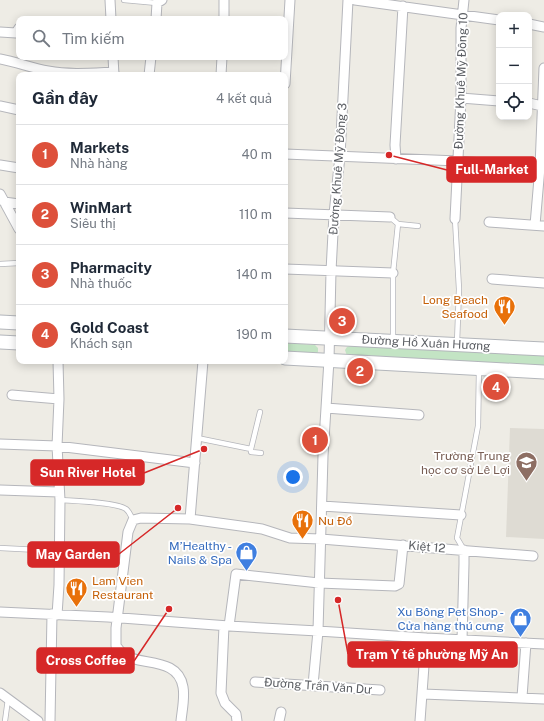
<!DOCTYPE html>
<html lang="vi">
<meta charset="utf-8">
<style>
body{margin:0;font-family:"Public Sans",sans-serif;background:#f6f6f7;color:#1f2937}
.controls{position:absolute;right:12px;top:12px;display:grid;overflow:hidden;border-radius:8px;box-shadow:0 2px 10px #0003}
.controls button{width:36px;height:36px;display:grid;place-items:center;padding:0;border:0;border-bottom:1px solid #e0e1e3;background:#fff;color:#1f2937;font:20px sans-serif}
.you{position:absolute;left:293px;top:477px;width:14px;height:14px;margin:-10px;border:3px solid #fff;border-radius:50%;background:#1a73e8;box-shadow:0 0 0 6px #1a73e833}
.badge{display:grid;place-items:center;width:26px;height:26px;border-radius:50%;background:#dd503b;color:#fff;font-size:13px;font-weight:700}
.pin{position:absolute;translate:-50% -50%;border:2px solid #fff;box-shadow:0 1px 4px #0006}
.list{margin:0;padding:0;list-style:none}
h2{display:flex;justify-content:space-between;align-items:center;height:52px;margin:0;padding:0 16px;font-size:17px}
h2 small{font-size:13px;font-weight:400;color:#747a83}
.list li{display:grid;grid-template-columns:26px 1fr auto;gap:12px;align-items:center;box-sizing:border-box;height:60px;padding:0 16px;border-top:1px solid #e0e1e3}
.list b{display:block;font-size:15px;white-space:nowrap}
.list p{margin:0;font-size:13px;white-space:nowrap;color:#747a83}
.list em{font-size:13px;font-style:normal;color:#747a83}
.icon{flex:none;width:22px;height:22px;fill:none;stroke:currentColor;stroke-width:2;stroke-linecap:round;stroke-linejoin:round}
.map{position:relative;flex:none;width:544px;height:721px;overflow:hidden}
.search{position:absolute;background:#fff;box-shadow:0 2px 10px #0003;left:16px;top:16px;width:272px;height:44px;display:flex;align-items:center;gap:10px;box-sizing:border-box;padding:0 14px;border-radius:8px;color:#747a83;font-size:15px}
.panel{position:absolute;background:#fff;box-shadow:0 2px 10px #0003;left:16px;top:72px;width:272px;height:292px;border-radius:8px}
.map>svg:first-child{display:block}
.education{fill:#dedbd3}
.green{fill:#c3e4c4}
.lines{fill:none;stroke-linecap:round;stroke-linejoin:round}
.service-casing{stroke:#b5b6bb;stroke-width:6}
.minor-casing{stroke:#b5b6bb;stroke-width:11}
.secondary-casing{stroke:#b3b6bb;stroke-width:15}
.service{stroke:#fff;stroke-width:4.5}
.minor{stroke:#fff;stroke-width:9}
.secondary{stroke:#fff;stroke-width:13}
.labels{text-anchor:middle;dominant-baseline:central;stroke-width:3.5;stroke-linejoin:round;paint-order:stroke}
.street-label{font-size:12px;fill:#5c5f64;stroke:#fff}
.food-label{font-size:12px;fill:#c56008;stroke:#fff;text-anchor:start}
.education-label{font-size:12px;fill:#785e54;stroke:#fff;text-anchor:end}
.shop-label{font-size:12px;fill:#366cbe;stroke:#fff;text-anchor:end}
.leader{fill:none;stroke:#d62828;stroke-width:1.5}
.callout-dot{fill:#d62828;stroke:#fff;stroke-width:1.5}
.callout{fill:#d62828;stroke:#d62828;stroke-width:1.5}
.callout-label{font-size:13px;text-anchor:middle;font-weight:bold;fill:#fff}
</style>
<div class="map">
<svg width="544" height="721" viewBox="0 0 544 721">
<rect width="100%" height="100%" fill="#eeece5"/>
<path class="education" d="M510 428 544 429V539L506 537Z"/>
<path class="green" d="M285 343 315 345 318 348V352L316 354 285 353Z
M351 346 544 355V366L347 356 345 350 347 347Z"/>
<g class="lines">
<defs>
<path id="service" d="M124 0 157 3
M390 217 398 224 393 273V340
M455 219 459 289 457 343
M398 224 418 226
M0 264 19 263
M197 438 251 449 260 412
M251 449V452L261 453
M60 500C74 501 116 502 126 509 130 512 131 517 133 520
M0 548 59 551
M464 550 457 538 478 426 479 370
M5 721 8 699"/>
<path id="minor" d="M110 0 111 19
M355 0 499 20
M156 19 157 3 162 0
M224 19V0
M529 24 544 27
M0 32 16 33 19 28
M113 57 114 75
M0 59C16 62 32 68 48 71 70 75 92 73 114 72
M149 75 151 57
M221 75 222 57
M285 84 290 0
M461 98 499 101
M529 103 542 106
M0 106 19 110
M285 154 458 161 544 168
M396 159 395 145 403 6
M0 165 19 168
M0 194 19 229
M4 202 19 204
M285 213 390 217
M455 219 461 98V28L464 0
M489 222 544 226
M535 225 540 167 544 68
M285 269 393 273
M492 279 544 283
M58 361 59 399
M12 395 59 399 57 446 60 500 59 585 57 615
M326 408 419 415
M0 444 57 446 195 463
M0 490 59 492
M322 506 461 515
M190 519 203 361
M0 612 108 617 229 626 318 631 426 638 544 644
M224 626 221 693 225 703 236 714 237 721
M229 626 236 574 319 583 395 586 399 584 403 545
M462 640 464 564V550
M255 682 380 690
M313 685 318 631 323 456 329 360 331 271 334 214 340 156 348 0
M0 693 38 721
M423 694 544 699
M522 697 526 643
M50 721 52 614
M181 721C182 710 185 698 183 687 178 657 142 666 124 655 121 653 119 649 116 646V628L128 532 133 520 141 518 190 519 262 529 290 538 321 539 533 556
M279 721 281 712
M420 721 426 638"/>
<path id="secondary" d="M0 322 19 323
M285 336 544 349
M0 342 19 343
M285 358 544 372"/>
</defs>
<use href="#service" class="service-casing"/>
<use href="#minor" class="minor-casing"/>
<use href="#secondary" class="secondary-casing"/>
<use href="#service" class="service"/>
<use href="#minor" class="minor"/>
<use href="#secondary" class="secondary"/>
</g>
<defs>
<symbol id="restaurant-pin" viewBox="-11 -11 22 30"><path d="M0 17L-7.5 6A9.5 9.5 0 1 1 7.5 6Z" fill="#e8710a" stroke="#fff"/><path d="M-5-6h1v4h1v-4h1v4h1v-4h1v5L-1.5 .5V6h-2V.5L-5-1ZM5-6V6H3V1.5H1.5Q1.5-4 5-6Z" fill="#fff"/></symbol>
<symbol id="school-pin" viewBox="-11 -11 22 30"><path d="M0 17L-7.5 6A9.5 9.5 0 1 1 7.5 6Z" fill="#8d6e63" stroke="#fff"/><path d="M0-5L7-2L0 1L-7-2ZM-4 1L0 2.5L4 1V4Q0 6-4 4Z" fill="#fff"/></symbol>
<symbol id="shop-pin" viewBox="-11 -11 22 30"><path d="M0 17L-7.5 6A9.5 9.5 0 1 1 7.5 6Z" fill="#3f7fe0" stroke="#fff"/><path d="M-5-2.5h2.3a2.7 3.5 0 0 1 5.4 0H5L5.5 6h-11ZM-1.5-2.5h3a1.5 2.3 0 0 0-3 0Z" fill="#fff"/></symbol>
</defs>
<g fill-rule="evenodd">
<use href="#restaurant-pin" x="492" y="294" width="25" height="34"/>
<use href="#school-pin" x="514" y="450" width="25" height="34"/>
<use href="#restaurant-pin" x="290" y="508" width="25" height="34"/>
<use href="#shop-pin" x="234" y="540" width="25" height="34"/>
<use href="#restaurant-pin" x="64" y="576" width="25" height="34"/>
<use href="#shop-pin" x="508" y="606" width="25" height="34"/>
</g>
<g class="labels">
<g class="street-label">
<text transform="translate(461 81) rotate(-88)">Đường Khuê Mỹ Đông 10</text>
<text transform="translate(338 169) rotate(-86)">Đường Khuê Mỹ Đông 3</text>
<text transform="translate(426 343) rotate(3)">Đường Hồ Xuân Hương</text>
<text transform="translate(427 547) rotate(5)">Kiệt 12</text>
<text transform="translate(318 686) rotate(4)">Đường Trần Văn Dư</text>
</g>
<g class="food-label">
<text x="488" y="300" text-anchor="end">Long Beach<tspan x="488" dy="14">Seafood</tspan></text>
<text x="318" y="521">Nu Đồ</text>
<text x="92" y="581">Lam Vien<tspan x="92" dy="14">Restaurant</tspan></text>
</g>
<g class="education-label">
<text x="510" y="456">Trường Trung<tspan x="510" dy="14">học cơ sở Lê Lợi</tspan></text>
</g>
<g class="shop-label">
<text x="232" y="546">M’Healthy -<tspan x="232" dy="14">Nails &amp; Spa</tspan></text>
<text x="504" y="612">Xu Bông Pet Shop -<tspan x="504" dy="14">Cửa hàng thú cưng</tspan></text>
</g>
</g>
<path class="leader" d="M389 155L447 170M204 449L144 473M178 508L119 554M338 600L348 654M169 609L134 661"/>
<g class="callout-dot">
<circle cx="389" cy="155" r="4"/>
<circle cx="204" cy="449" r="4"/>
<circle cx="178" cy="508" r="4"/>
<circle cx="338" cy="600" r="4"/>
<circle cx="169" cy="609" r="4"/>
</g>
<g class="callout">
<rect x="447" y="157" width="89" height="25" rx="4"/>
<rect x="31" y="460" width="113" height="25" rx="4"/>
<rect x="28" y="542" width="91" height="25" rx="4"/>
<rect x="348" y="642" width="169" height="25" rx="4"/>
<rect x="37" y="648" width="97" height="25" rx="4"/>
</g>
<g class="callout-label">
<text x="492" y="174">Full-Market</text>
<text x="88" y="477">Sun River Hotel</text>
<text x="73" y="559">May Garden</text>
<text x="432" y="659">Trạm Y tế phường Mỹ An</text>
<text x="86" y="665">Cross Coffee</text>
</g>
</svg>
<div class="controls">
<button>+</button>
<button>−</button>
<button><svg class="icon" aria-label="locate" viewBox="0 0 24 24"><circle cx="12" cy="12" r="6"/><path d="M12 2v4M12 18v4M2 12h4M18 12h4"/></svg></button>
</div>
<div class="you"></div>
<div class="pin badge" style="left:315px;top:440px">1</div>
<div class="pin badge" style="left:360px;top:371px">2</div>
<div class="pin badge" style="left:342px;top:321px">3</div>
<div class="pin badge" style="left:496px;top:387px">4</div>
<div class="search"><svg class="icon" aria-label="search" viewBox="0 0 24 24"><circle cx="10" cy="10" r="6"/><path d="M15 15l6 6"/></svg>Tìm kiếm</div>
<section class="panel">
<h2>Gần đây<small>4 kết quả</small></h2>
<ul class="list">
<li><span class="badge">1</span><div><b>Markets</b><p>Nhà hàng</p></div><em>40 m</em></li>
<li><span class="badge">2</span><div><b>WinMart</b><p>Siêu thị</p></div><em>110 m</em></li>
<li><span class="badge">3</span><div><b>Pharmacity</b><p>Nhà thuốc</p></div><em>140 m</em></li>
<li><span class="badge">4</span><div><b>Gold Coast</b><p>Khách sạn</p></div><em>190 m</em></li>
</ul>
</section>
</div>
